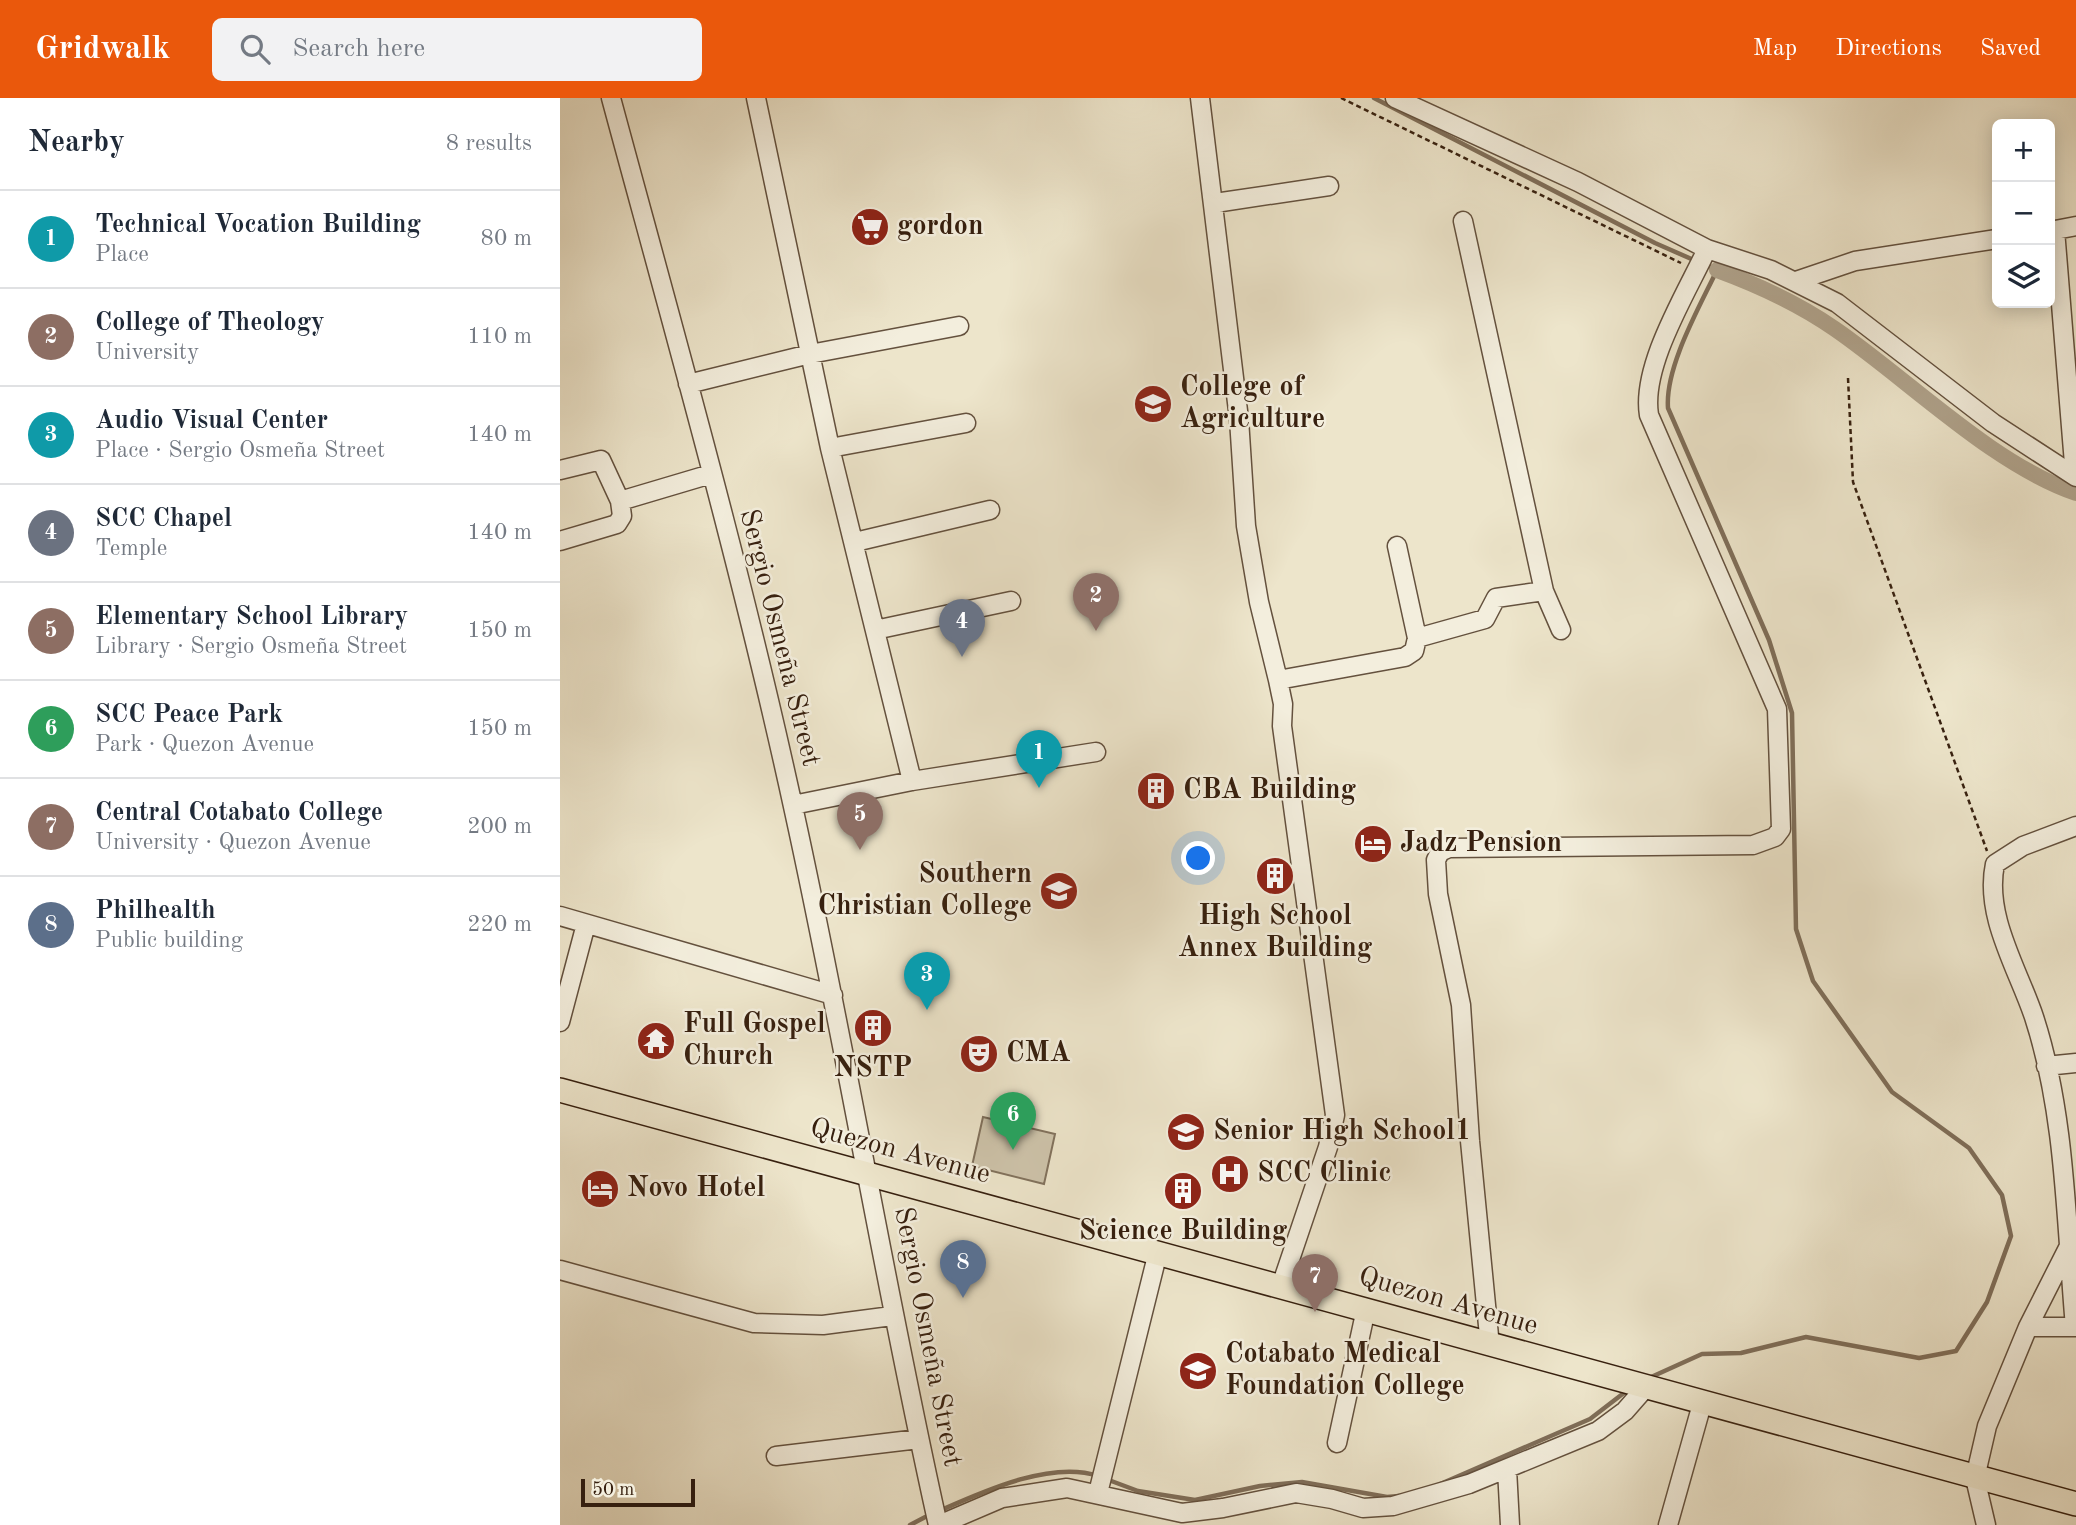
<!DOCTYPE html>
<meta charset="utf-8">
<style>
body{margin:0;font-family:"Old Standard TT",serif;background:#f2f2f3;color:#1f2937}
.controls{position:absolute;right:21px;top:21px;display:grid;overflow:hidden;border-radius:10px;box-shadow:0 4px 18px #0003}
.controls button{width:63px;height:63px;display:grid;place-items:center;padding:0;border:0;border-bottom:2px solid #e0e1e3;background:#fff;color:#1f2937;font:35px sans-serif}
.scale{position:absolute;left:21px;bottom:18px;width:114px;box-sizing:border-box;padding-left:7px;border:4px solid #37200f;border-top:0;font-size:19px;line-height:24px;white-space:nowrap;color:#37200f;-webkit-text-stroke:5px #f3eedd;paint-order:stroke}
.you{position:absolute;left:639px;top:761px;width:24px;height:24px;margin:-18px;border:5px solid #fff;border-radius:50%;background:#1a73e8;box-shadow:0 0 0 10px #1a73e833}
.badge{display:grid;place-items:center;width:46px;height:46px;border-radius:50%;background:#ea580c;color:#fff;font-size:23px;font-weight:700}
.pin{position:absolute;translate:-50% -58px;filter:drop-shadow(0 2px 4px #0008)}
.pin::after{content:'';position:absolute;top:37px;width:24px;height:21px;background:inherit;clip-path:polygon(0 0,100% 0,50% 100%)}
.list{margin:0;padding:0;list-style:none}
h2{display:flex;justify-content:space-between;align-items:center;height:91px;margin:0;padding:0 28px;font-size:30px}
h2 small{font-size:23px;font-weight:400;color:#747a83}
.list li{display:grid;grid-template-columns:46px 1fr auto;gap:21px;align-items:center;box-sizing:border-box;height:98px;padding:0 28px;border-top:2px solid #e0e1e3}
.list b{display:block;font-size:26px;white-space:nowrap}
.list p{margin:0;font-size:23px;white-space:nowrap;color:#747a83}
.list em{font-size:23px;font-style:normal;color:#747a83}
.icon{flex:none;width:38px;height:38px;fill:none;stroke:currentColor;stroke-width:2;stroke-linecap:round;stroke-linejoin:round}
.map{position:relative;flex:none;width:1516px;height:1427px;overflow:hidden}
header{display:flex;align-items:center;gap:42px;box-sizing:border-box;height:98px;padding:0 35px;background:#ea580c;color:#fff}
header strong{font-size:33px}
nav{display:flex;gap:38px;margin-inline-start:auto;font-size:24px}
.search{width:490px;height:63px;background:#f2f2f3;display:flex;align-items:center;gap:18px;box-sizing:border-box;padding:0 24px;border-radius:10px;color:#747a83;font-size:26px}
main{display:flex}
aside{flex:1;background:#fff}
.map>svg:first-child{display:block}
.green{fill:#cec4ab;stroke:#82725d;stroke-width:2}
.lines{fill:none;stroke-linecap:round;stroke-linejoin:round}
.stream{stroke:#7f6e59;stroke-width:4.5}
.canal{stroke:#afa28b;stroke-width:16}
.minor-casing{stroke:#64513e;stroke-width:21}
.major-casing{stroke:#37200f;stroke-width:26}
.path{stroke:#37200f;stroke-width:2.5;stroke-dasharray:5 3.5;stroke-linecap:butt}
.minor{stroke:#f3eedd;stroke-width:18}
.major{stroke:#ede5cb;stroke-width:23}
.labels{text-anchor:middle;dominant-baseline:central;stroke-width:5;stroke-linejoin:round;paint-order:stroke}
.poi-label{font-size:28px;font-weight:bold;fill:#37200f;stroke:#f3eedd;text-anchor:start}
.street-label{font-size:28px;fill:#37200f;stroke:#f3eedd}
</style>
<header>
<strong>Gridwalk</strong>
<div class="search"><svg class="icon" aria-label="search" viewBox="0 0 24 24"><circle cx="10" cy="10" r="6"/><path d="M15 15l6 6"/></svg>Search here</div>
<nav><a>Map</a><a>Directions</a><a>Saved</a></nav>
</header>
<main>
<aside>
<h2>Nearby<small>8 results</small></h2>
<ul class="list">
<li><span class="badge" style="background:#0f9aa8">1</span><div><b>Technical Vocation Building</b><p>Place</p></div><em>80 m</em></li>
<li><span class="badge" style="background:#8d6e63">2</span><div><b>College of Theology</b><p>University</p></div><em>110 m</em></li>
<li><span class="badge" style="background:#0f9aa8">3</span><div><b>Audio Visual Center</b><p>Place · Sergio Osmeña Street</p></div><em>140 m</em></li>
<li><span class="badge" style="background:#6b7280">4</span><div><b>SCC Chapel</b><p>Temple</p></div><em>140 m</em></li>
<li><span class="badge" style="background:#8d6e63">5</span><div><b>Elementary School Library</b><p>Library · Sergio Osmeña Street</p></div><em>150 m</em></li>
<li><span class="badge" style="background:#2e9e5b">6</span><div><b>SCC Peace Park</b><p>Park · Quezon Avenue</p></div><em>150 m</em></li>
<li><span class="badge" style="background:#8d6e63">7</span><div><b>Central Cotabato College</b><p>University · Quezon Avenue</p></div><em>200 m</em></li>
<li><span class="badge" style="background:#5c6f8a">8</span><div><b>Philhealth</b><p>Public building</p></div><em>220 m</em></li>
</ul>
</aside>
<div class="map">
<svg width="1516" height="1427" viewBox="0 0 1516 1427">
<rect width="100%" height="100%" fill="#ede5cb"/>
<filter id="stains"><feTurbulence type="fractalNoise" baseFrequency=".00286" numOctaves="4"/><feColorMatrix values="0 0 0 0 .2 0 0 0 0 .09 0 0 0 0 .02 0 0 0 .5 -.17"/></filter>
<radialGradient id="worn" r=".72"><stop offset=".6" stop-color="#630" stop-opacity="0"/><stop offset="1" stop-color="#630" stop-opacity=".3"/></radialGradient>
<path class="green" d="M423 1019 495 1036 484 1086 412 1068Z"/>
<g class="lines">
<path class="stream" d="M814 0 1095 145 1136 163
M1089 1280 1142 1256 1181 1255 1246 1239 1359 1260 1396 1253 1427 1204 1451 1138 1442 1097 1409 1050 1332 994 1253 883 1236 831 1232 615 1209 542 1108 310C1105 269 1139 210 1157 172L1144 166
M546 1381 578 1393 635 1402 700 1388 742 1384 827 1399 839 1398
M878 1387 1030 1321 1069 1291
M379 1413C422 1394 491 1362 538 1378
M350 1427 371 1416"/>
<path class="canal" d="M1157 172C1198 187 1239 206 1275 231 1349 282 1432 366 1516 395"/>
<defs>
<path id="minor" d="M51 0C115 237 182 473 234 713 286 950 325 1190 378 1427
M196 0 270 350 352 683
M640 0 679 321 686 428 699 504 718 582 723 606 722 628 775 1017 768 1049 721 1188
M835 0 1018 84 1147 151 1211 172 1277 205 1433 325 1516 379
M655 105 769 88
M903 123 984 493 1001 532
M1495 132 1515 378
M1490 133 1516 128
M1236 183 1295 163 1437 141
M128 286 250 256 399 228
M270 350 406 325
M0 372 41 362 60 403
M0 443 57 426 62 418 60 403 151 376
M295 444 430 412
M315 532 451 503
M857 540 925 521 936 500 984 493
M718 582 845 559 854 553 857 540 837 448
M233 707 352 683 536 654
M0 818 273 897
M0 924 26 826
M1486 968 1516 965
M0 1172 194 1225 263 1227 332 1218
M1468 1229H1516
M1515 1229C1506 1127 1506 1017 1474 919 1458 871 1424 818 1435 766L1463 748 1516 728
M930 1248 910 1043 901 907 878 796 876 762 880 754 889 750 1193 747 1215 739 1221 731 1217 611 1089 317C1081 268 1126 196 1147 151
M777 1345 806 1211
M216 1358 359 1341
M947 1371 950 1427
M538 1395 598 1154
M379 1427 442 1400 507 1390 622 1415 663 1410 736 1395 772 1401 803 1410 833 1408 909 1386 1038 1333 1065 1313 1086 1289
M1108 1427 1142 1306
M1426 1427 1415 1380 1427 1328 1468 1229 1508 1150"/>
<path id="major" d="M0 992 1516 1406"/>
</defs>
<use href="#minor" class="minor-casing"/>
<use href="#major" class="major-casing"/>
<path class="path" d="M781 0 1121 165
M1288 280 1293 384 1427 753"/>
<use href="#minor" class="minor"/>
<use href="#major" class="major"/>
</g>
<defs>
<symbol id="supermarket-disc" viewBox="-11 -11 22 22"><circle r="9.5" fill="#8f2418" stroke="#f3eedd"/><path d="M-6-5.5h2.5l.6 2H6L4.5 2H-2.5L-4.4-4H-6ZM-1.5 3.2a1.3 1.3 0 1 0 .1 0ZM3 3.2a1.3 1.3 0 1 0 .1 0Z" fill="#fff"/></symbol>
<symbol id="university-disc" viewBox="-11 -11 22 22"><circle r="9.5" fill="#8f2418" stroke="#f3eedd"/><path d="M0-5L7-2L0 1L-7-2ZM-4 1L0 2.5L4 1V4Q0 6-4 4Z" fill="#fff"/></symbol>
<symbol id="building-disc" viewBox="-11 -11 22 22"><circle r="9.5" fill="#8f2418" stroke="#f3eedd"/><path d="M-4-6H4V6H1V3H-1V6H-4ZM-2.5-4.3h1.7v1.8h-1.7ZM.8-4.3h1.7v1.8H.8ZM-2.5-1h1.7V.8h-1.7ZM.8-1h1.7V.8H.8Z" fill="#fff"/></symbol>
<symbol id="hotel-disc" viewBox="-11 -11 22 22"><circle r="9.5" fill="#8f2418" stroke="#f3eedd"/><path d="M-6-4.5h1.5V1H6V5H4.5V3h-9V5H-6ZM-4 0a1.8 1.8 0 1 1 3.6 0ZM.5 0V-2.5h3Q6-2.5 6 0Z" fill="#fff"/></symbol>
<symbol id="temple-disc" viewBox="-11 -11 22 22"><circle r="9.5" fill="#8f2418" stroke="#f3eedd"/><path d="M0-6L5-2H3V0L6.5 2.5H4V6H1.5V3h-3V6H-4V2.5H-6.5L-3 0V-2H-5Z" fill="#fff"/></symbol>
<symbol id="theatre-disc" viewBox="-11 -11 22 22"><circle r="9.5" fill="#8f2418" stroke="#f3eedd"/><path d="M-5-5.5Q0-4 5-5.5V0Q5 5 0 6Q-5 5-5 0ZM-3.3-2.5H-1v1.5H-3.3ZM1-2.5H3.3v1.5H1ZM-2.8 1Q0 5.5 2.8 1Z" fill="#fff"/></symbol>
<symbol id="school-disc" viewBox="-11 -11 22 22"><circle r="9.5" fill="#8f2418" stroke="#f3eedd"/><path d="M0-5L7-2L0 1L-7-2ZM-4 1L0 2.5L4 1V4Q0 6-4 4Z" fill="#fff"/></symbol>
<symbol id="hospital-disc" viewBox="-11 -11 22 22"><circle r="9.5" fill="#8f2418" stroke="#f3eedd"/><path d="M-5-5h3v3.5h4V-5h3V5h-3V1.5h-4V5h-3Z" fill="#fff"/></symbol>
</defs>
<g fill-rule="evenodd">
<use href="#supermarket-disc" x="288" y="107" width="44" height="44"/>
<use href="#university-disc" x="571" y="284" width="44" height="44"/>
<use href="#building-disc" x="574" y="671" width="44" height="44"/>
<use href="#hotel-disc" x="791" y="724" width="44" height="44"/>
<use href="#building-disc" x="693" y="756" width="44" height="44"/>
<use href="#university-disc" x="477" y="771" width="44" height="44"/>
<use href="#building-disc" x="291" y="908" width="44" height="44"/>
<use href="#temple-disc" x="74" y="921" width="44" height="44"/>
<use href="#theatre-disc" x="397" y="934" width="44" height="44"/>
<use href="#school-disc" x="604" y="1012" width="44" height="44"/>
<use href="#hospital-disc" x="648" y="1054" width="44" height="44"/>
<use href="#hotel-disc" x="18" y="1069" width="44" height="44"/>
<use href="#building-disc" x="601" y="1071" width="44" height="44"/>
<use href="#university-disc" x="616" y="1251" width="44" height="44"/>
</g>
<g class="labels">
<g class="poi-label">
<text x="337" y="129">gordon</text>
<text x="620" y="290">College of<tspan x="620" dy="32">Agriculture</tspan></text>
<text x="623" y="693">CBA Building</text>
<text x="840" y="746">Jadz Pension</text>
<text x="472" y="777" text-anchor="end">Southern<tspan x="472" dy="32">Christian College</tspan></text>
<text x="715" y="819" text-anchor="middle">High School<tspan x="715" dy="32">Annex Building</tspan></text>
<text x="123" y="927">Full Gospel<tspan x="123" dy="32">Church</tspan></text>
<text x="446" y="956">CMA</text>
<text x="313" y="971" text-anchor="middle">NSTP</text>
<text x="653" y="1034">Senior High School1</text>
<text x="697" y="1076">SCC Clinic</text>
<text x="67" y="1091">Novo Hotel</text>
<text x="623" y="1134" text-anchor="middle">Science Building</text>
<text x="665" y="1257">Cotabato Medical<tspan x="665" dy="32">Foundation College</tspan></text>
</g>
<g class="street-label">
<text transform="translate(219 540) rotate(76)">Sergio Osmeña Street</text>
<text transform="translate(340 1054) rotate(15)">Quezon Avenue</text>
<text transform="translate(888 1204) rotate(16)">Quezon Avenue</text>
<text transform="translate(367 1239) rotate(79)">Sergio Osmeña Street</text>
</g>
</g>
<rect width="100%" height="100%" filter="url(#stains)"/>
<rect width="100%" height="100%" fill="url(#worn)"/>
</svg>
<div class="controls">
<button>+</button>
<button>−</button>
<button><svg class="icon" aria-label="layers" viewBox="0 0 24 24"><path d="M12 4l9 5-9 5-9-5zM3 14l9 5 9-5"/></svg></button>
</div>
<div class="scale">50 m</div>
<div class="you"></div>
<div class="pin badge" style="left:479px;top:690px;background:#0f9aa8">1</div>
<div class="pin badge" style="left:536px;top:533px;background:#8d6e63">2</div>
<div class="pin badge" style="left:367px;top:912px;background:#0f9aa8">3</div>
<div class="pin badge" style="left:402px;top:559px;background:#6b7280">4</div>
<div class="pin badge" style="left:300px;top:752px;background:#8d6e63">5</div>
<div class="pin badge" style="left:453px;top:1052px;background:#2e9e5b">6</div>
<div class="pin badge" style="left:755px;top:1214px;background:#8d6e63">7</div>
<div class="pin badge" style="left:403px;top:1200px;background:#5c6f8a">8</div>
</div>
</main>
